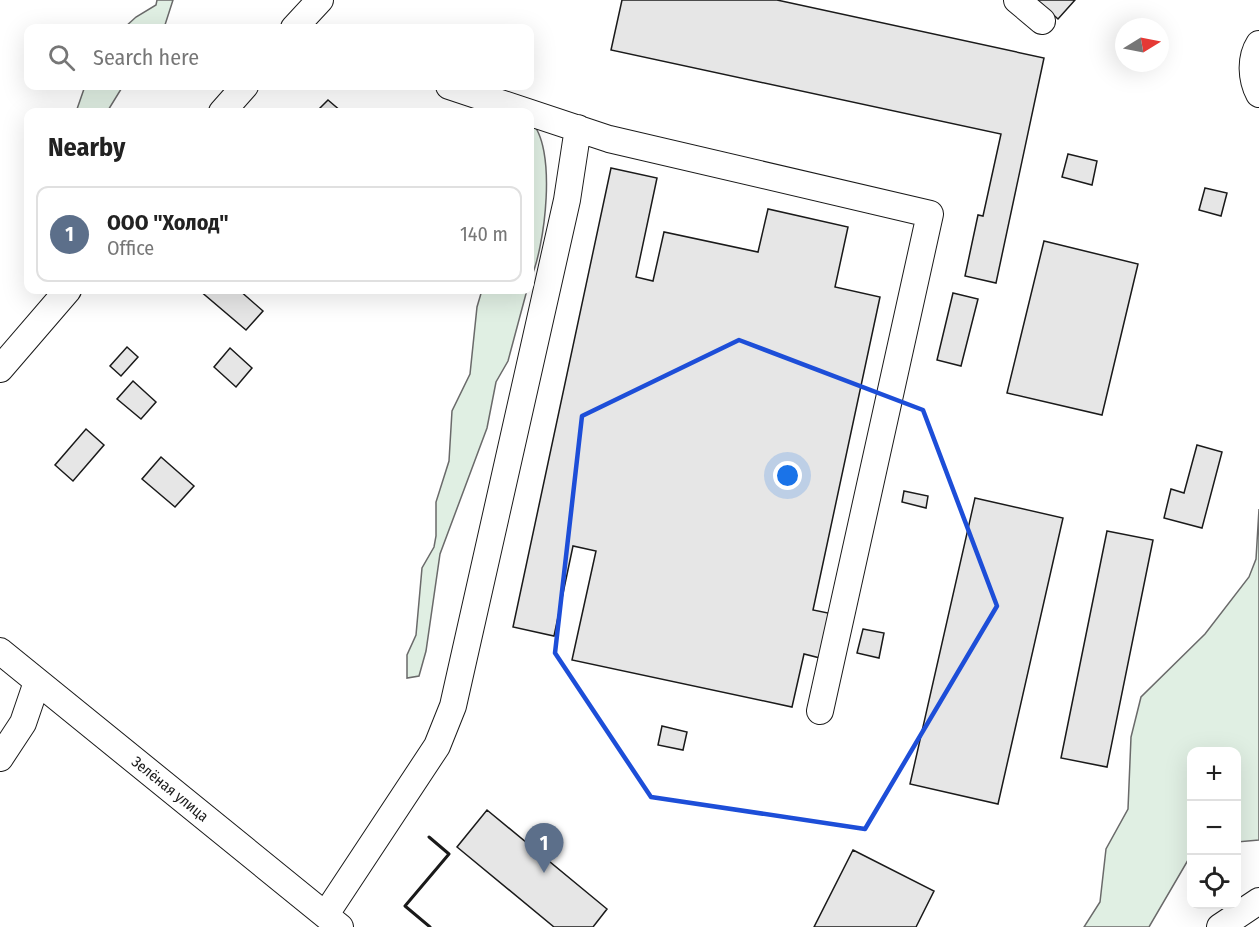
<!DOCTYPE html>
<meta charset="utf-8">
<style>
body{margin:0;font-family:"Fira Sans Condensed",sans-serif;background:#f2f2f2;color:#222}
.controls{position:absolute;right:18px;bottom:18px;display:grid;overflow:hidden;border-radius:12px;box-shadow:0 6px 24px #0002}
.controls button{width:54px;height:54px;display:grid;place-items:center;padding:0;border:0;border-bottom:2px solid #e0e0e0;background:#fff;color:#222;font:30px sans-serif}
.compass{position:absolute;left:1115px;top:18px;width:54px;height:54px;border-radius:50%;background:#fff;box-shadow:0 6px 24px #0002;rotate:80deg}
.you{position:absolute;left:788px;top:476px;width:21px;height:21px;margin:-15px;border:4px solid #fff;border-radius:50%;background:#1a73e8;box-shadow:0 0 0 9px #1a73e833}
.badge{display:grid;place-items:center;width:39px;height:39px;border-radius:50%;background:#2563eb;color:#fff;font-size:20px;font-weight:700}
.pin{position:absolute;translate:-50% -50px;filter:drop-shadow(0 2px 3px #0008)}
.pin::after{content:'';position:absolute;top:32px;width:21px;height:18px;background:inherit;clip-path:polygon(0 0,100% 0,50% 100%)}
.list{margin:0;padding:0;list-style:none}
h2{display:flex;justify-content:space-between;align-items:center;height:78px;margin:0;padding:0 24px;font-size:26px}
h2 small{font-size:20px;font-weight:400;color:#767676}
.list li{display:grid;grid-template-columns:39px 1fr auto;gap:18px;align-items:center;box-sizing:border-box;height:96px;margin:0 12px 12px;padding:0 12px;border:2px solid #e0e0e0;border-radius:12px}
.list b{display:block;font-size:22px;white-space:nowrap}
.list p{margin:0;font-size:20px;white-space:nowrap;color:#767676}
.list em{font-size:20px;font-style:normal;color:#767676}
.icon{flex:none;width:33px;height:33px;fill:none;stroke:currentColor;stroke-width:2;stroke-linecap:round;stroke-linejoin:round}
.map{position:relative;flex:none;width:1259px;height:927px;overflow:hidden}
.search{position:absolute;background:#fff;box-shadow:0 6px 24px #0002;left:24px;top:24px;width:510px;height:66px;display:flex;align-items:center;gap:15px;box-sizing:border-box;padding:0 21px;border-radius:12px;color:#767676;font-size:22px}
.panel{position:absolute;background:#fff;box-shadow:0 6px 24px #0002;left:24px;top:108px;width:510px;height:186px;border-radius:12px}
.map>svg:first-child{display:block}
.green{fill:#e0efe3;stroke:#6a6a6a;stroke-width:1.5}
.building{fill:#e6e6e6;stroke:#1a1a1a;stroke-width:1.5}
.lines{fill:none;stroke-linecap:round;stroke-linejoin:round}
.minor-casing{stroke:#1a1a1a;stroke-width:28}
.minor{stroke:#fff;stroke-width:26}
.wall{stroke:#1a1a1a;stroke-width:3}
.marked{fill:none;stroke:#1d4ed8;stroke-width:4.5;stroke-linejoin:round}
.labels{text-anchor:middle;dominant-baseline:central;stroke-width:4.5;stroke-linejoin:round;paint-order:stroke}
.street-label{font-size:15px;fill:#1a1a1a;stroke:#fff}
</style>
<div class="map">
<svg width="1259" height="927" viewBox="0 0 1259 927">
<rect width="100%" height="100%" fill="#fff"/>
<path class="green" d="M157 0H173L164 28H124L136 17 156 5Z
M85 86H123L107 112H76Z
M530 121C558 145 545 249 530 280Z
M482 290H527L508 361 496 382 487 428 440 554 426 651 419 676 407 678V655L416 635 422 568 434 547 436 536V502L449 461 452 411 470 374 477 307Z
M1259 509V840L1237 842 1236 752H1192L1191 855 1149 927H1084L1100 902 1106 849 1128 809 1131 737 1141 697 1205 634 1249 577 1256 559Z"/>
<path class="building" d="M622 0H777L1044 58 996 283 965 276 978 215 983 216 1001 134 611 50Z
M1037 0H1075L1058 19Z
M328 100 342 112H316Z
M1068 154 1097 161 1092 185 1062 177Z
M611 168 657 178 636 277 653 281 664 232 758 252 768 209 848 227 835 287 880 297 813 610 833 614 824 659 804 654 792 707 572 660 596 551 573 546 554 636 513 627Z
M1205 188 1227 193 1221 216 1199 210Z
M1044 241 1138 264 1102 415 1007 393Z
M199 290H239L263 311 246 330Z
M953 293 978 299 961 366 937 360Z
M127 347 138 357 121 376 110 366Z
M230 348 252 368 236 387 214 367Z
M133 381 156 402 141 419 117 399Z
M86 429 104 445 73 481 55 465Z
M1197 445 1222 452 1202 528 1164 518 1171 489 1184 493Z
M161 457 194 486 175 507 142 479Z
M904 491 928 496 926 508 902 502Z
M975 498 1063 518 998 804 910 784Z
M1107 531 1153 540 1107 767 1061 758Z
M863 629 884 633 879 658 857 653Z
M662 726 687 732 683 750 658 745Z
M487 810 607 909 593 927H554L457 847Z
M853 850 934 891 916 927H814Z"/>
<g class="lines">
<defs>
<path id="minor" d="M1017 0 1042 21
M294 28 320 0
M1259 44C1250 58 1251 79 1259 94
M449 86 609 139 930 214 820 711
M222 112 245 86
M0 369 68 290
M0 651 340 927
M0 758 23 723 37 682
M326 914 437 746 453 706 567 200 578 128
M1220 927 1259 901"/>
</defs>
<use href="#minor" class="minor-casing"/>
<use href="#minor" class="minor"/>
<path class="wall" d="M429 837 449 854 405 906 430 927"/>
</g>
<path class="marked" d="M739 340 923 410 997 606 865 829 651 797 555 653 582 416Z"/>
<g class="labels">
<g class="street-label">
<text transform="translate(170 789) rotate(39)">Зелёная улица</text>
</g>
</g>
</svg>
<div class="controls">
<button>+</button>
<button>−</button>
<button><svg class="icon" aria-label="locate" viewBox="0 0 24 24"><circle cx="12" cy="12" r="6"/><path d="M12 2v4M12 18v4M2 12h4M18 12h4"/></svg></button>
</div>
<svg class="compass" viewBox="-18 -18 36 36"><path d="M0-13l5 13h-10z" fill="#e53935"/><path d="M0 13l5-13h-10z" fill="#767676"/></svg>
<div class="you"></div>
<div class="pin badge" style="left:544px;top:873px;background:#5c6f8a">1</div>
<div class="search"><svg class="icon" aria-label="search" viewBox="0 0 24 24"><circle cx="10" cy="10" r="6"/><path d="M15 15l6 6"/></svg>Search here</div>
<section class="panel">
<h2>Nearby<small></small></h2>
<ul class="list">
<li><span class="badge" style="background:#5c6f8a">1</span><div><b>ООО &quot;Холод&quot;</b><p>Office</p></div><em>140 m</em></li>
</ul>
</section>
</div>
